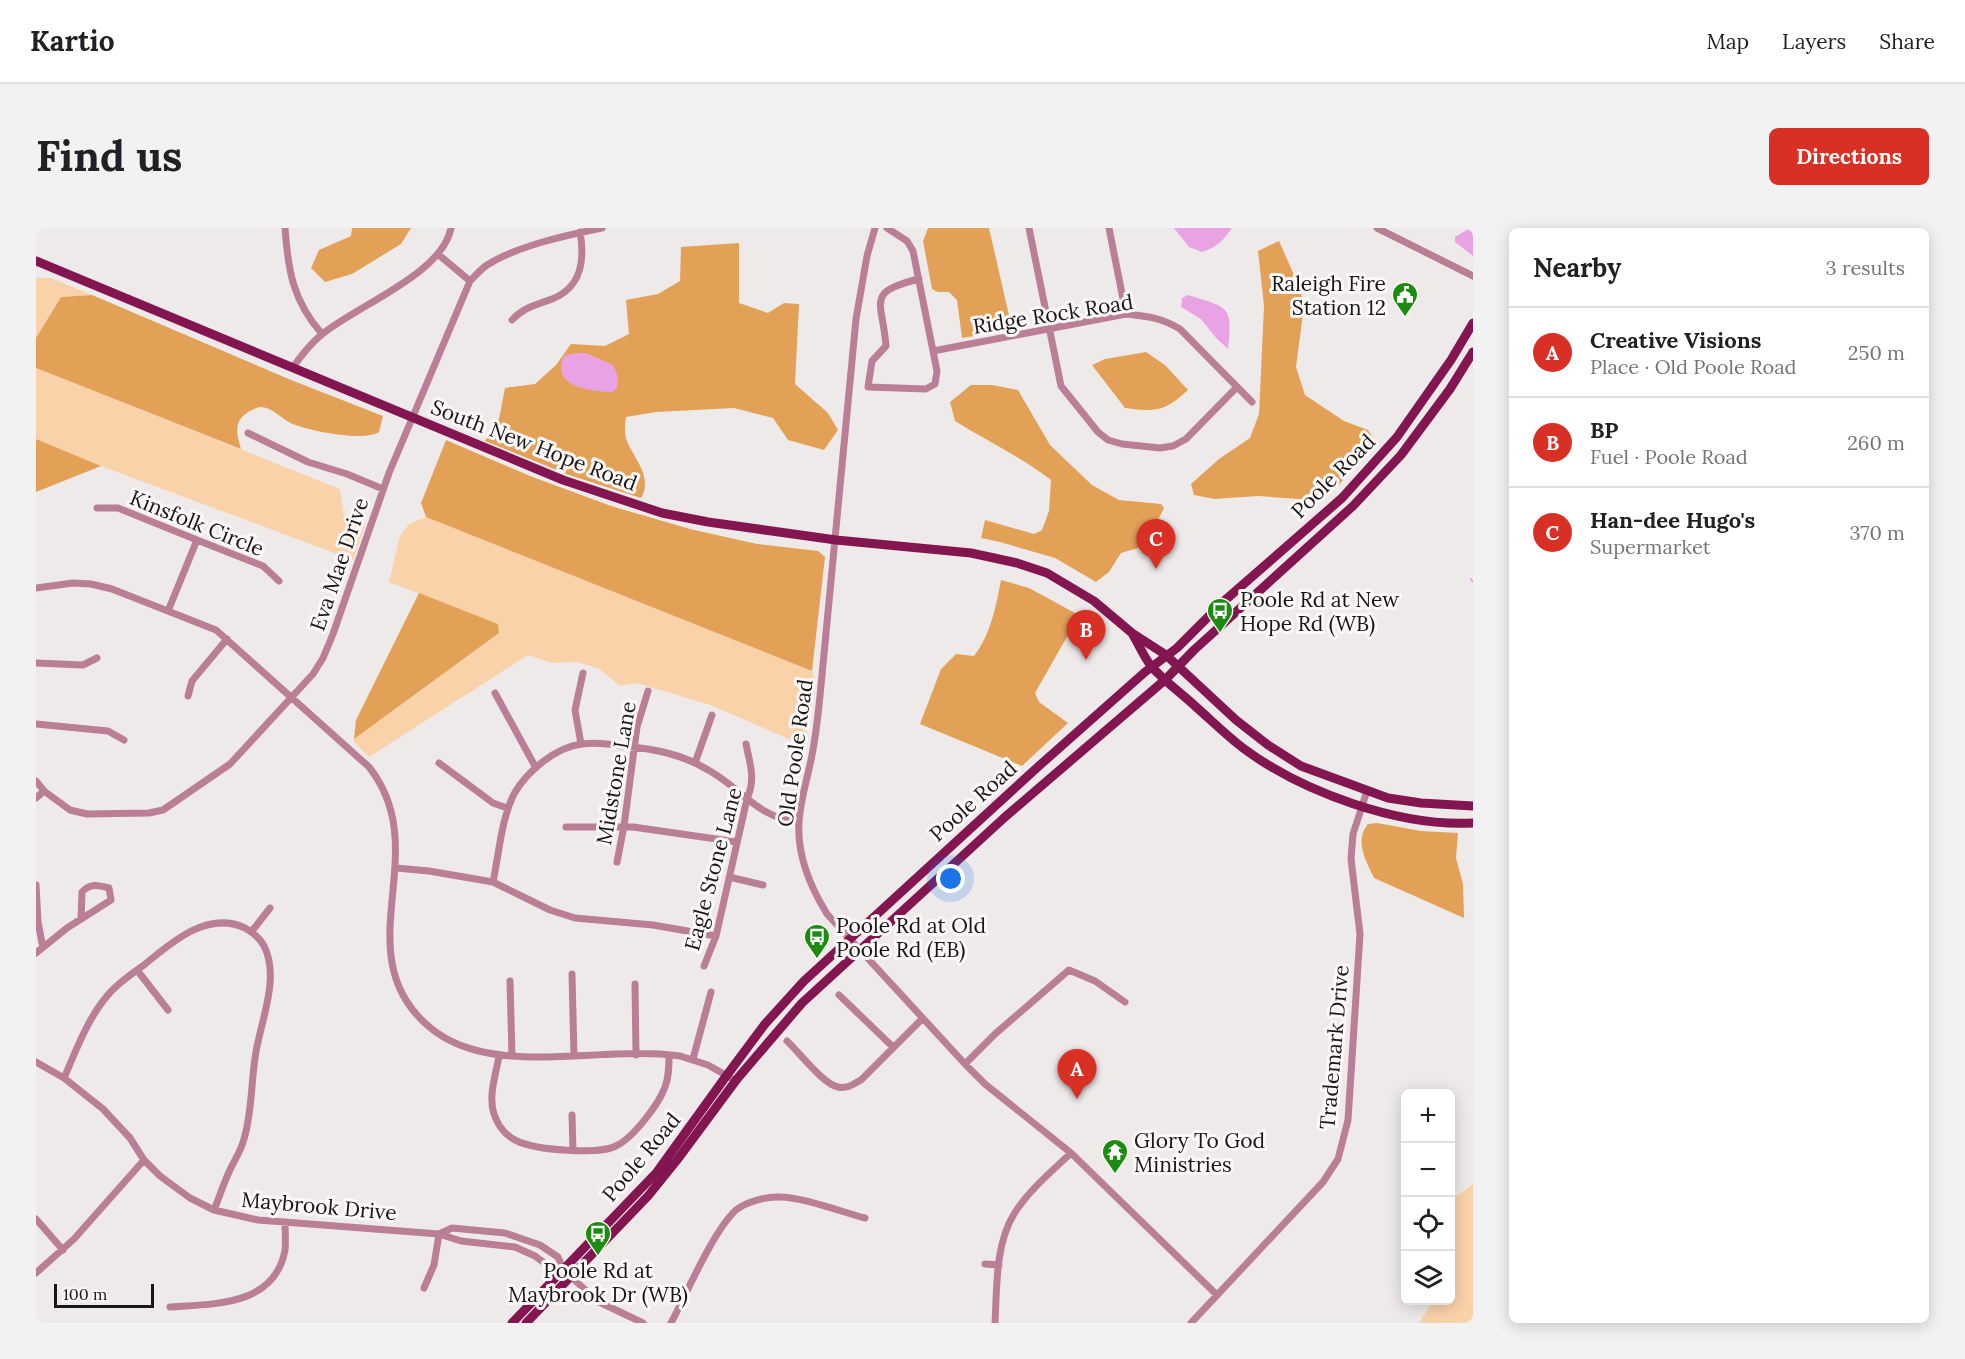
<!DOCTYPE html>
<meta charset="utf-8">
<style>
body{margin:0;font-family:Lora,serif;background:#f2f2f2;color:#202124}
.controls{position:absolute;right:18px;bottom:18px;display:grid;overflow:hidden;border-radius:9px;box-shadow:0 3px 15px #0003}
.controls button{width:54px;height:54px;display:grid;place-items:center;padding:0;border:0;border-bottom:2px solid #e0e0e0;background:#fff;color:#202124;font:30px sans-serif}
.scale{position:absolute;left:18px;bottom:15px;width:100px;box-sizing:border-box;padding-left:6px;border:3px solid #181717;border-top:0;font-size:16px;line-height:21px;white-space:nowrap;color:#181717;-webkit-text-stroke:4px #fcf8f7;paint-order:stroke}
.you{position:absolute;left:915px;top:651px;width:21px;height:21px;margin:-15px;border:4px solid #fff;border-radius:50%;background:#1a73e8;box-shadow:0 0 0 9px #1a73e833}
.badge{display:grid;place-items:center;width:39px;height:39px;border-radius:50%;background:#d93025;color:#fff;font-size:20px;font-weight:700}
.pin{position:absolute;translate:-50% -50px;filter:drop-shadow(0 2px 3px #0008)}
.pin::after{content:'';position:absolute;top:32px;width:21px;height:18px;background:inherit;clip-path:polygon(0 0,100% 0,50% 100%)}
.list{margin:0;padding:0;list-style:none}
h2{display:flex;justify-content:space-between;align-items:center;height:78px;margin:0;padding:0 24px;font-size:26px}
h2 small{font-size:20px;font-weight:400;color:#757577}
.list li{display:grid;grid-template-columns:39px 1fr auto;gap:18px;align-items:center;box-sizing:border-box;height:90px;padding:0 24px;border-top:2px solid #e0e0e0}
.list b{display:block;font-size:22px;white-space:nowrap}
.list p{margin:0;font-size:20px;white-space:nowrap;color:#757577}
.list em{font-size:20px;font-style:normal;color:#757577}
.icon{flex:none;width:33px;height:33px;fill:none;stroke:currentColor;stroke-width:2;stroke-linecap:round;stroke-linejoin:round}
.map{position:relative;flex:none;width:1437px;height:1095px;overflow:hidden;border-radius:9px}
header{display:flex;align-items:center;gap:36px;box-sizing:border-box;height:84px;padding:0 30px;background:#fff;border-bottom:2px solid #e0e0e0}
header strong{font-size:28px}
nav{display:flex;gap:33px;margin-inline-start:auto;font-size:21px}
.intro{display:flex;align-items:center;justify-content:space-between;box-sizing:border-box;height:144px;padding:0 36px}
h1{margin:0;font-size:42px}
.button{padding:15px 27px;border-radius:9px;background:#d93025;color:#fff;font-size:21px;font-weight:700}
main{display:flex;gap:36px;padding:0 36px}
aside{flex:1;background:#fff;border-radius:9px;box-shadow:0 3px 15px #0003}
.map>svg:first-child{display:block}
.green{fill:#f9d2a9}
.forest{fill:#e3a158}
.water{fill:#e9a3e5}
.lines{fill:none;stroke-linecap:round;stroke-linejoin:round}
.stream{stroke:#e9a3e5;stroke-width:2}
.minor{stroke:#ba7e96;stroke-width:7}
.major{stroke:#831551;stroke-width:9}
.labels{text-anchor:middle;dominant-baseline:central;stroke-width:6;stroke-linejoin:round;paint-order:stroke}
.poi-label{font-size:21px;fill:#181717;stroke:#fcf8f7;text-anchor:start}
.street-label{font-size:21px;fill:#181717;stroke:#fcf8f7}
</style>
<header>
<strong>Kartio</strong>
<nav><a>Map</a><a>Layers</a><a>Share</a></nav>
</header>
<div class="intro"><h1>Find us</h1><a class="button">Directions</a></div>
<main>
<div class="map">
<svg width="1437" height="1095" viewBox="0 0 1437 1095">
<rect width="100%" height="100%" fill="#efeaea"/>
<path class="green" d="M0 50H15L56 67 25 69 0 110Z
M0 140 304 261 308 288 329 297 317 332 65 238 0 211Z
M390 289 776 443C783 458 772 501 767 517L674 477 601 455 584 458 562 440 540 434 516 435 492 427 333 529 318 514V511L463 405 462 396 353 354 364 308 373 296Z
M1437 956V1095H1383L1397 1073 1414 1072 1415 972Z"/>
<path class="forest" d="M316 0H375L365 16 316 46 289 54 275 40 283 22 315 8Z
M892 0H953L975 96 963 104 926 110 921 72 913 64H902L896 61 887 13Z
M1243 13 1263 58 1268 78 1260 139 1269 167 1308 193 1332 202 1339 213 1303 257 1276 272 1222 268 1178 271 1158 267 1155 256 1183 231 1214 210 1223 186 1228 78 1222 23Z
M703 15V75L732 85 748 75 763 76 759 156 792 185 802 202 788 222 752 212 737 190 698 180 620 184 590 189C589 197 588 206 591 213 599 232 617 249 605 270L533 247 449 213 463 191 469 160 499 156 520 137 535 116 569 118 593 106 590 72 622 66 644 53 645 19Z
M56 67 255 152 347 188 343 204C328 214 274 203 257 196 246 192 237 179 224 179 220 180 215 182 211 185 197 194 201 207 205 221L0 140V110L25 69Z
M1110 124 1129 137 1152 162C1128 184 1120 184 1089 180L1056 137 1069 131Z
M935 157H956L982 162 1014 217 1056 257 1083 272 1125 276 1128 280 1109 318 1085 325 1073 344 1060 354 1019 330 964 314 945 310 949 292 998 306 1006 302 1013 283 1015 252C985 229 951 213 919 193L914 174Z
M0 211 65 238 0 264Z
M410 212 494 248 575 278 654 301 721 316 782 323 789 329 776 443 390 289 385 275Z
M965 352 993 360 1039 385 1032 407 999 465 1003 474 1032 495 986 538 884 496 905 441 920 426 938 428C955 406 960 378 965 352Z
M383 365 462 396 463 405 318 511 320 492Z
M1341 595 1385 603 1422 605 1420 630 1427 656 1428 690 1338 650C1330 633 1318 613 1332 596Z"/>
<path class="water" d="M1138 0H1196C1188 12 1180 20 1166 24L1153 19Z
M1434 0 1437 4V28L1419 14V9Z
M1152 67C1193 80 1197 77 1192 121L1180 110 1165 91 1145 79 1146 70Z
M540 125H550L577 137 582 149 581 160 576 164C556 163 514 160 528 128Z"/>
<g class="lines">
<path class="stream" d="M1435 351 1437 354"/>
<path class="minor" d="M249 0C252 43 257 73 286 106
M839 0 831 28 820 91 784 468C782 487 780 507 776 527 772 549 764 572 763 595 761 627 775 660 791 686L929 836 949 856 1035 925 1181 1067
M851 0 871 13 877 23 901 143 899 156 890 161 832 159 836 133 850 118C847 74 828 64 883 51
M993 0 1025 158 1062 204 1072 212 1086 216 1124 220 1137 218 1150 211 1201 159
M1073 0 1090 86
M1341 0 1437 48
M403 27 434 53
M476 92C488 79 500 77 516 71 546 59 549 32 544 4
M897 123 1090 86C1111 88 1126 90 1144 101L1216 174
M257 139C265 128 273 117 284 108 319 78 406 47 415 0
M212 205 272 234 311 246 347 261
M61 280H82L161 312 227 338 243 353
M0 360 37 355 55 356 76 361 180 402 333 539C397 620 316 714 381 787 396 804 416 816 439 822 503 839 578 819 644 828L672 837 695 850
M132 383 161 312
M0 435 47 437 61 430
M459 465 500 540
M152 468 156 453 191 411
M0 496 72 503 88 512
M545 516 539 482 547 445
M403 535 457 575 471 580
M659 535 676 487
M0 553 8 563 34 582 51 586 113 585 127 582 194 536 277 446 287 430 297 406 353 245 434 53C439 48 445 41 451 37 481 18 531 7 566 0
M0 570 8 563
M530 599H597L701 614
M581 634 588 598 601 499 612 463
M360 640 393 643 457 654 514 682 539 690 617 697 680 708
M693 649 727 657
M457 654C463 626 465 592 478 566 491 543 520 519 546 516 560 514 574 516 587 518 619 521 646 526 674 543 707 562 722 590 763 594
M0 657 2 694 6 715 9 717
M216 703 234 680
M0 725 31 700 75 672 73 660C62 657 54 655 46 664L45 691
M668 738 680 708 711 571C720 550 714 537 710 516
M101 742 132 782
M536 746 538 828
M474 753 476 828
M599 756 600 827
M803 767 857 819
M751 813C763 824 787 856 802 859 811 861 818 856 825 852L886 791
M463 828C460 846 452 868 458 886 462 898 470 908 481 913 500 922 562 927 580 918 597 910 623 876 629 859 633 849 633 838 633 827
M657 831 675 764
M0 834 28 850 67 881 94 910 108 932 124 948 154 970 178 982 222 992 403 1006 425 1013 479 1019 499 1028 515 1040 527 1041
M929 836 959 806 1033 742 1059 753 1089 774
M28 850C39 825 50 795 67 773 78 758 93 748 108 737 135 715 171 682 209 700 216 704 224 710 228 718 245 751 223 797 219 830 215 857 216 884 208 911 205 923 198 933 193 944 187 957 183 970 178 982
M536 887 537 922
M0 991 27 1022
M403 1006 416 1000 469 1005 504 1017 522 1029 527 1041 561 1073 607 1095
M949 1036 963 1037
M0 1045 38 1011 108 932
M388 1060 398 1037 403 1006
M134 1079C178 1076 239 1078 249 1022 250 1013 249 1003 249 994
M635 1095C651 1065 677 1003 700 982 710 974 731 968 744 969 766 969 806 984 829 990
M959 1095C961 1060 959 1017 978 986 992 963 1015 944 1035 925
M1155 1095 1287 954 1302 931 1312 892 1324 706 1315 631 1317 606 1331 563"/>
<path class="major" d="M0 33 527 252 626 285 672 294 800 312 935 325 981 335 1011 345 1058 373 1096 405 1130 427 1200 492 1232 517 1265 538 1352 570 1385 575 1437 578
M1097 407C1103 417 1108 429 1115 438 1128 453 1145 465 1159 478 1175 492 1190 507 1207 520 1266 564 1363 599 1437 595
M476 1095 621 944 691 847 729 796 768 753 1004 537 1109 444 1141 420 1187 374 1306 270 1361 209 1415 132 1437 95
M490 1095 612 968 641 932 701 851 766 775 969 589 1130 451 1158 422 1317 278 1365 227 1414 161 1437 124"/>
</g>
<defs>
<symbol id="civic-pin" viewBox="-11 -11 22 30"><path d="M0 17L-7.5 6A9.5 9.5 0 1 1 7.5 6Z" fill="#1c8c10" stroke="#fcf8f7"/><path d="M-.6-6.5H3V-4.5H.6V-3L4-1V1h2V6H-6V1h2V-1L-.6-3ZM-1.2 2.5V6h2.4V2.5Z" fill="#fff"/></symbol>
<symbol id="bus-pin" viewBox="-11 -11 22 30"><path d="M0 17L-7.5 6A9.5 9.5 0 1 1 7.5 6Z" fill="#1c8c10" stroke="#fcf8f7"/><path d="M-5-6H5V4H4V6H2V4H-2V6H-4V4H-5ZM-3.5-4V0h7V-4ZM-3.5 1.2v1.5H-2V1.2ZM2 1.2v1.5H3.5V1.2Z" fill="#fff"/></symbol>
<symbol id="temple-pin" viewBox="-11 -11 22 30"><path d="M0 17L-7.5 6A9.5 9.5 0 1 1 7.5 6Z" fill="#1c8c10" stroke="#fcf8f7"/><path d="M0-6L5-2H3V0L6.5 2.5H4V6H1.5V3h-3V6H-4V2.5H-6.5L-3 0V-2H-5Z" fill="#fff"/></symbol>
</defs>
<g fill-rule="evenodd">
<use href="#civic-pin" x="1354" y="52" width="30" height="40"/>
<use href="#bus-pin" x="1169" y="368" width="30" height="40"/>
<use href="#bus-pin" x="766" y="694" width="30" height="40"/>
<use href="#temple-pin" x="1064" y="909" width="30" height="40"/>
<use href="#bus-pin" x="547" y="991" width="30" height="40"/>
</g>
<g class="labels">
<g class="poi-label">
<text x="1350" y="55" text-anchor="end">Raleigh Fire<tspan x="1350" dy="24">Station 12</tspan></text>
<text x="1204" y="371">Poole Rd at New<tspan x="1204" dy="24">Hope Rd (WB)</tspan></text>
<text x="800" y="697">Poole Rd at Old<tspan x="800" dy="24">Poole Rd (EB)</tspan></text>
<text x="1098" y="912">Glory To God<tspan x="1098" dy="24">Ministries</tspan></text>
<text x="562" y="1042" text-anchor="middle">Poole Rd at<tspan x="562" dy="24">Maybrook Dr (WB)</tspan></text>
</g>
<g class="street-label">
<text transform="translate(1017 86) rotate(-9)">Ridge Rock Road</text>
<text transform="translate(498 217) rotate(21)">South New Hope Road</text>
<text transform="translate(1297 248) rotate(-45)">Poole Road</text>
<text transform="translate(161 295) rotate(22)">Kinsfolk Circle</text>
<text transform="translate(303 336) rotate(-71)">Eva Mae Drive</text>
<text transform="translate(759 525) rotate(-82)">Old Poole Road</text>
<text transform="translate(580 545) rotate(-80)">Midstone Lane</text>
<text transform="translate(937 573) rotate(-42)">Poole Road</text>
<text transform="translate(677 641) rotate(-75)">Eagle Stone Lane</text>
<text transform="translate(1298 819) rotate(-85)">Trademark Drive</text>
<text transform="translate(605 929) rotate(-50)">Poole Road</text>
<text transform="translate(283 978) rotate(5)">Maybrook Drive</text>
</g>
</g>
</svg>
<div class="controls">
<button>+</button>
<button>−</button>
<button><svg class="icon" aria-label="locate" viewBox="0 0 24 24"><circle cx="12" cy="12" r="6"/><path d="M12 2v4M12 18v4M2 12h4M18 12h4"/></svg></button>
<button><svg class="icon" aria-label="layers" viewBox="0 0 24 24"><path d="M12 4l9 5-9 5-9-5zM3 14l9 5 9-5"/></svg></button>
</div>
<div class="scale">100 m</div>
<div class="you"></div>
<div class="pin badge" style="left:1041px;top:871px">A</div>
<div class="pin badge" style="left:1050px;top:432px">B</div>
<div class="pin badge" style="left:1120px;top:341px">C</div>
</div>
<aside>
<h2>Nearby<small>3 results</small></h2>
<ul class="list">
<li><span class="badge">A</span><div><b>Creative Visions</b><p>Place · Old Poole Road</p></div><em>250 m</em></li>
<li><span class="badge">B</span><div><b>BP</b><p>Fuel · Poole Road</p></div><em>260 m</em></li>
<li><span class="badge">C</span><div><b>Han-dee Hugo's</b><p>Supermarket</p></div><em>370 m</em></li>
</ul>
</aside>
</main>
